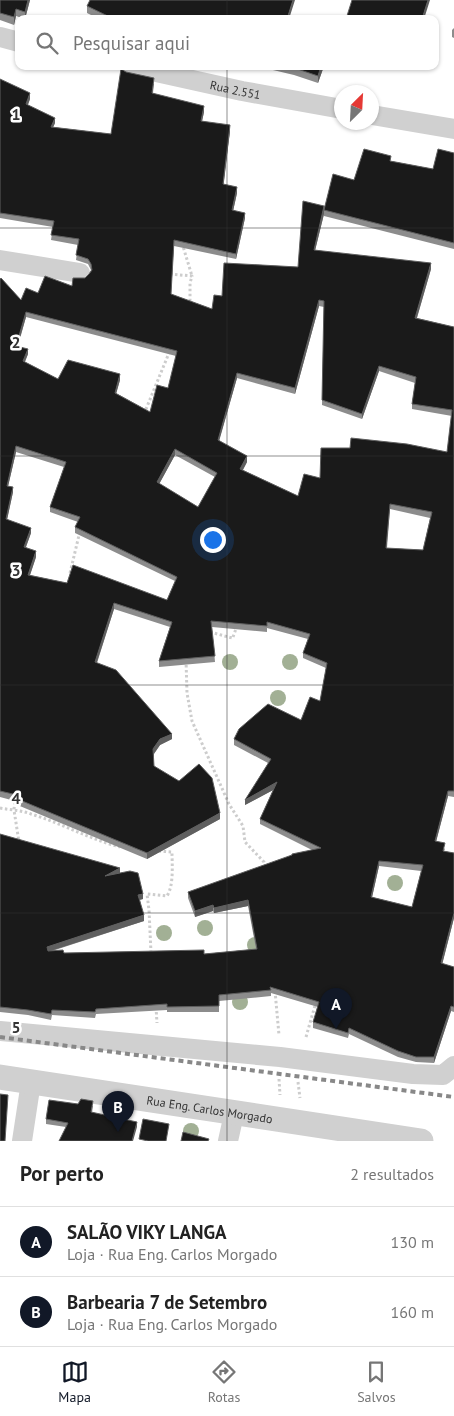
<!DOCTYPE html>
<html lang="pt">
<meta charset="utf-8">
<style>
body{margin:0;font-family:"PT Sans",sans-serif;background:#f2f2f2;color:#222}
.compass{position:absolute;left:334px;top:85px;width:45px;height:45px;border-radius:50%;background:#fff;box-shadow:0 1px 4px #0004;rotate:24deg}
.you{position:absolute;left:212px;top:539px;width:18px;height:18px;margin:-12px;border:4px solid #fff;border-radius:50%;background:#1a73e8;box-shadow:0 0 0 8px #1a73e833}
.badge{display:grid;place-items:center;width:32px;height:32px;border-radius:50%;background:#111827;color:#fff;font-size:16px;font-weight:700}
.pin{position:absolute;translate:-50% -41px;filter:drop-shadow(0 1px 2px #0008)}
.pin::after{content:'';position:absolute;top:26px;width:18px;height:15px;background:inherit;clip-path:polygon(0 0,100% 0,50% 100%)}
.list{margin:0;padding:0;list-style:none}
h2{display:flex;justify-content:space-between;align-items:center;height:65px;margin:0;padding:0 20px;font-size:21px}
h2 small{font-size:16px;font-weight:400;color:#767676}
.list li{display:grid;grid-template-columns:32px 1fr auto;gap:15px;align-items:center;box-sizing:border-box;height:70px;padding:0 20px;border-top:1px solid #e0e0e0}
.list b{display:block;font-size:19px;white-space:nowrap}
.list p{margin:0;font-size:16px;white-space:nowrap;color:#767676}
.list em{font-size:16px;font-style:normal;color:#767676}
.icon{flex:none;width:28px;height:28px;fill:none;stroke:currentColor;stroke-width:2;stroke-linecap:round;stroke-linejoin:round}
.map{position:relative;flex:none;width:454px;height:1141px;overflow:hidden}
.search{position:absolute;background:#fff;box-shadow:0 1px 4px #0004;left:15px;right:15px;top:15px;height:55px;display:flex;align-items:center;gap:12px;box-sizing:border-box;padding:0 18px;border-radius:10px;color:#767676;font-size:19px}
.sheet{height:205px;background:#fff}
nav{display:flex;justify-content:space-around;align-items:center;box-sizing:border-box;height:70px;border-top:1px solid #e0e0e0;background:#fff;font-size:14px;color:#767676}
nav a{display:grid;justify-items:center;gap:2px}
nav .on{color:#111827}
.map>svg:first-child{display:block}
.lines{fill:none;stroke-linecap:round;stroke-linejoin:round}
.path{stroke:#cdcdcd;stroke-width:3;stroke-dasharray:2.5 2.5;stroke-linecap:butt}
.minor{stroke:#d0d0d0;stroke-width:20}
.tertiary{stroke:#d0d0d0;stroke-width:25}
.rail{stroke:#888;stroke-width:4;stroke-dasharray:5 4;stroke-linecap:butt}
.tree{fill:#a2b095}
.wall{fill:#8c8c8c;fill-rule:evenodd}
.shaded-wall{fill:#5f5f5f}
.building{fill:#1a1a1a;stroke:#5f5f5f;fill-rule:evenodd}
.grid{fill:none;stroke:#333;stroke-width:1;stroke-opacity:0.55}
.labels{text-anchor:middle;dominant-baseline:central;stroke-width:5;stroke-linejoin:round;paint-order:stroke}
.street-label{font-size:12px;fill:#333;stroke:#fff}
.grid-label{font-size:16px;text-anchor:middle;font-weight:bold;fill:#333;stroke:#fff;stroke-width:5;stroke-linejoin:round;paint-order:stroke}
</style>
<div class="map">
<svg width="454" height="1141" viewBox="0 0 454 1141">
<rect width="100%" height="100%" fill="#fff"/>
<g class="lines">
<path class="path" d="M182 243 192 276
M170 274 192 276 190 283V304
M144 414 169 353
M70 573 80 531
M210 632 232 638
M233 637 237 626
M186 660 187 693 192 721 229 804 243 826 245 842 264 862 266 868
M15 797 14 810 19 842
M0 808C10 810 21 810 31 814 61 823 89 839 120 847
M151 953 149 910 147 894 167 896C174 885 172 865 172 852L158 851
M275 991 279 1035
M156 1007 157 1023
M306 1037 316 1002
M279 1079 280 1095
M298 1082 300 1098"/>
<g class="minor">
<path d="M0 37 19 42"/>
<path id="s1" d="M129 66 242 91 342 109"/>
<path d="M372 115 454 129"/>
<path d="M0 260 80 273"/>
<path d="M0 1031 280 1057 413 1074 443 1075 454 1066"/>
<path d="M22 1141 31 1082"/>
<path d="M228 1141 234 1114"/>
</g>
<path class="tertiary" id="s2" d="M0 1077 421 1141"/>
<path class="rail" d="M0 1037 454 1097"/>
</g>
<g class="tree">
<circle cx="230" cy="662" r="8"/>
<circle cx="290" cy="662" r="8"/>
<circle cx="278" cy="698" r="8"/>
<circle cx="395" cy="883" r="8"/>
<circle cx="205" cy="928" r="8"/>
<circle cx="164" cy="933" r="8"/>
<circle cx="255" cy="945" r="8"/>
<circle cx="240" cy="1002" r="8"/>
<circle cx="191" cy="1131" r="8"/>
</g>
<path class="wall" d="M0 0H30L25 19 16 16 14 25 0 20Z
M87 6 289 19H99L87 13Z
M454 28V38L452 37V30Z
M256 66H324L318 83 294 75Z
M126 72 154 84 153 93 204 112 202 121 230 131 223 184 237 193 233 211 245 218 236 259 174 246 171 294 212 309 222 296 298 267 324 206 354 180 391 161 433 169 454 153V249L324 216V214L315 250 431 269 417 318 454 327V797L448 796 436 841 445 849 444 851 454 853V918L442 964 454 967V1012L451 1011 434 1063 416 1062 398 1057 349 1034 348 1038 313 1028V1022L318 1007 271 993V996L219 1001V1012H167V1010L96 1014 95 1018 52 1015 51 1020 28 1015 0 1012V834L120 873 143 899 140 900 144 921 52 951 64 953 204 954 256 949 248 906 214 913 213 911 195 917 188 898V892L312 850 260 824V819L273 790 245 805 268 763 234 745V739L301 720 320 701 326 668 303 658V653L308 639 267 628V632L212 627 215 662 159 667V661L170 627 114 609 97 663 172 739 160 745 154 754V766L220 819 147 859 15 804V801L0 797V279L21 300 38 293 72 286 85 278 89 274 91 270 88 264 76 260 78 245 51 240 53 227 0 218V79L30 99 28 105 55 123 53 127 111 134ZM319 306 324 307 322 405 362 419 379 371 415 383 412 404V409L452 416 447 452 320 478 298 496 243 470 247 462 219 440 237 378 295 394ZM26 317 176 356 168 388 150 412 116 393 120 380 58 379 25 362 28 354 18 346ZM16 452 64 467 50 507V512L78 522 75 527V533L175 581 167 600 67 583 30 575 36 557 26 547 31 533 7 519 13 492 8 486ZM175 455 215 477 198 507 159 484ZM390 509 430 518 423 550 387 548ZM379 866 421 871 412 907 372 897Z
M78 1104 93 1106 92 1113 137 1127H66L46 1124V1119Z"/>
<path class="shaded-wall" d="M28 0H30L25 19V12Z
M293 0H295L289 19H287Z
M428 0H430L424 19H422Z
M16 9V16L14 25V17Z
M321 66H324L318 83V76Z
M30 93V99L26 109V104Z
M204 106V112L201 126V121Z
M55 118V123L51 132V127Z
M230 125V131L223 190V184Z
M237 187V193L232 216V210Z
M324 206V214L314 255V250Z
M245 213V218L236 259V254Z
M431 263V269L415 324V318Z
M319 300V306L295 394V388Z
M26 312V317L16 351V346Z
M28 349V354L23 366V361Z
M379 366V371L362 419V414Z
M237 373V378L218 445V440Z
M120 374V380L115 398V393Z
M16 446V452L7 491V486Z
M175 449V455L157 488V482Z
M247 456V462L240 475V469Z
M13 487V492L6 525V519Z
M31 528V533L24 552V547Z
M36 551V557L28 581V575Z
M114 603V609L95 668V662Z
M172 734V739L160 745 153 755V749L160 739Z
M277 782V788L245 805V800Z
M448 791V796L435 846V841Z
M220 813V819L147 859V853Z
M379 861V866L371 902V897Z
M120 868V873L105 876Z
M143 894V899L138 900V895Z
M248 900V906L214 913V908Z
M213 905V911L195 917V911Z
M454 913V918L441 969V963Z
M144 915V921L47 952V947Z
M451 1006V1011L434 1063V1057Z
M137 1122V1127L133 1141H132Z"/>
<path class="building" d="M0 0H28L25 12 16 9 14 17 0 13Z
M90 0H293L287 19H114L87 6Z
M352 0H428L422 19H346Z
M289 66H321L318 76Z
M121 69 126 72 154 78 152 93 204 106 201 121 230 125 223 184 237 187 232 210 245 213 236 254 174 240 171 294 212 309 214 295 222 296 224 263 298 267 303 201 324 206 314 250 431 263 415 318 454 327V791H448L435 841 445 843 443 851 454 853V913L441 963 454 967V1007L451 1006 434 1057H416L398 1051 349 1028 348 1033 313 1022 319 1002 270 987 271 990 219 995V1006L167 1007V1004L96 1009 95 1012 52 1010 51 1014 28 1010 0 1007V834L120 868 105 876 130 871 138 873 143 894 138 895 144 915 47 947 48 951 63 950 64 953 204 950V954L257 949 248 900 214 908 213 905 195 911 188 892 292 855V854L321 848 260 819 277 782 245 800 271 759 234 739 239 729 268 704 301 720 310 697 320 701 327 663 303 653 310 634 267 622V626L211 621 215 656 159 661 172 622 114 603 95 662 116 670 172 734 160 739 153 749 154 766 179 781 199 764 212 778 220 813 147 853 15 798 17 795 0 791V279L1 278 21 300 26 288 38 293 45 276 72 286 73 278H85L89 274 92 270 91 264 88 259 76 255 79 239 51 235 54 221 0 213V79L30 93 26 104 55 118 51 127 111 134ZM319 300 324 301 322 400 362 414 379 366 416 377 412 404 452 410 447 452 407 444 351 438 350 448H321L320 478 304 474 298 496 240 469 247 456 218 440 237 373 295 388ZM26 312 177 351 168 388 157 385 150 412 115 393 120 374 68 360 58 379 23 361 28 349 16 346ZM16 446 66 462 50 507 80 517 75 527 177 577 167 600 73 565 67 583 28 575 36 551 24 547 31 528 6 519 13 487 7 486ZM175 449 217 473 198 507 157 482ZM390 504 432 512 423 550 386 548ZM379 861 423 865 412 907 371 897Z
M364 149 391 156 390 161 433 169 438 149 454 153V243L324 210 333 174 354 180Z
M0 1094 8 1095 5 1141H0Z
M81 1099 93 1101 91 1112 137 1122 132 1141H59L68 1123 46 1119 49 1100 78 1104Z
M143 1119 169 1124 166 1141H148L139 1139Z
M183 1132 209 1139 208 1141H181Z"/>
<path class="grid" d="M227 0V19M227 66V1141M0 228H454M0 456H454M0 685H454M0 913H454"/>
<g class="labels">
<g class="street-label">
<text stroke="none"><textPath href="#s1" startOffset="109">Rua 2.551</textPath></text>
<text stroke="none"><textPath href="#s2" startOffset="212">Rua Eng. Carlos Morgado</textPath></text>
</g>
</g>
<g class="grid-label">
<text x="16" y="120">1</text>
<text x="16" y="348">2</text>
<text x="16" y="576">3</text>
<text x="16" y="804">4</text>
<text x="16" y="1033">5</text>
</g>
</svg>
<svg class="compass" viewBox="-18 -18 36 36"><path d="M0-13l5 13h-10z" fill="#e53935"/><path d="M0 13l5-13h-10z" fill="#767676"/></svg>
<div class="you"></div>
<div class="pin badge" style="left:336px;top:1029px">A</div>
<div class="pin badge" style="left:118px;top:1132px">B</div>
<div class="search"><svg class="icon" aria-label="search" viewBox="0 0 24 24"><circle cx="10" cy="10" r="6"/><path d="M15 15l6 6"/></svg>Pesquisar aqui</div>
</div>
<section class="sheet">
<h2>Por perto<small>2 resultados</small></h2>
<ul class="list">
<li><span class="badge">A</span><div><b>SALÃO VIKY LANGA</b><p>Loja · Rua Eng. Carlos Morgado</p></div><em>130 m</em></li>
<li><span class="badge">B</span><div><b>Barbearia 7 de Setembro</b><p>Loja · Rua Eng. Carlos Morgado</p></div><em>160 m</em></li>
</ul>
</section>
<nav>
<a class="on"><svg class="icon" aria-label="map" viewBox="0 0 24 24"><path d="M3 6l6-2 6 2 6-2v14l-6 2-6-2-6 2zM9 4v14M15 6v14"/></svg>Mapa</a>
<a><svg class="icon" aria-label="directions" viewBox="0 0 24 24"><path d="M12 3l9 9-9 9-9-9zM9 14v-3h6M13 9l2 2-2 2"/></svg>Rotas</a>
<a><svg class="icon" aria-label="saved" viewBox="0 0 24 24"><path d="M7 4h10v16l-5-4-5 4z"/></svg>Salvos</a>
</nav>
